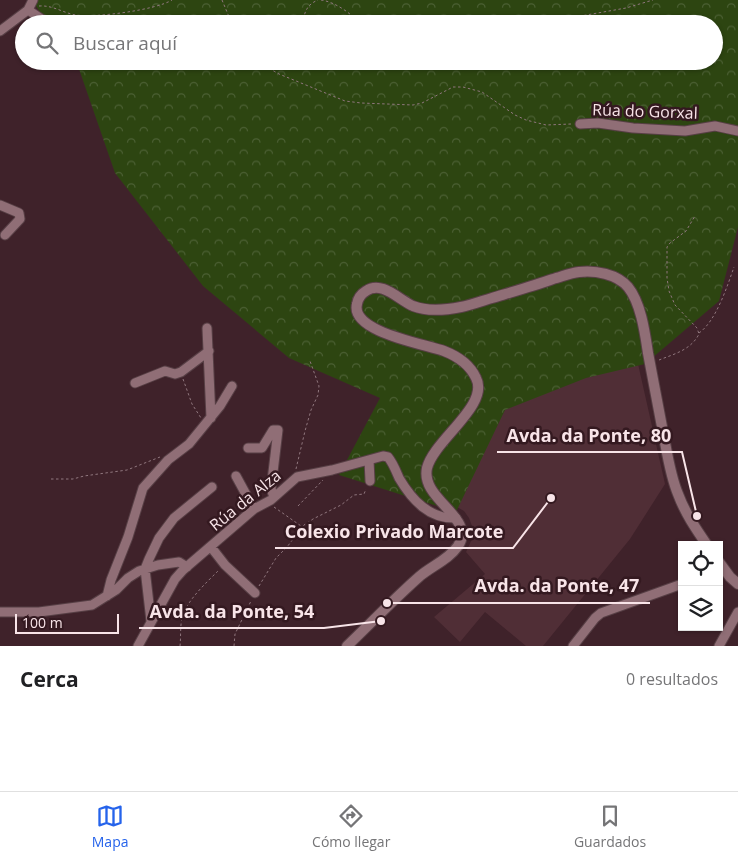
<!DOCTYPE html>
<html lang="es">
<meta charset="utf-8">
<style>
body{margin:0;font-family:"Open Sans",sans-serif;background:#f6f6f6;color:#202124}
.controls{position:absolute;right:15px;bottom:15px;display:grid;overflow:hidden;border-radius:0px;box-shadow:0 1px 4px #0004}
.controls button{width:45px;height:45px;display:grid;place-items:center;padding:0;border:0;border-bottom:1px solid #e0e0e0;background:#fff;color:#202124;font:25px sans-serif}
.scale{position:absolute;left:15px;bottom:12px;width:104px;box-sizing:border-box;padding-left:5px;border:2px solid #f8e4e8;border-top:0;font-size:14px;line-height:18px;white-space:nowrap;color:#f8e4e8;-webkit-text-stroke:4px #341920;paint-order:stroke}
.list{margin:0;padding:0;list-style:none}
h2{display:flex;justify-content:space-between;align-items:center;height:65px;margin:0;padding:0 20px;font-size:21px}
h2 small{font-size:16px;font-weight:400;color:#757577}
.icon{flex:none;width:28px;height:28px;fill:none;stroke:currentColor;stroke-width:2;stroke-linecap:round;stroke-linejoin:round}
.map{position:relative;flex:none;width:738px;height:646px;overflow:hidden}
.search{position:absolute;background:#fff;box-shadow:0 1px 4px #0004;left:15px;right:15px;top:15px;height:55px;display:flex;align-items:center;gap:12px;box-sizing:border-box;padding:0 18px;border-radius:28px;color:#757577;font-size:19px}
.sheet{height:145px;background:#fff}
nav{display:flex;justify-content:space-around;align-items:center;box-sizing:border-box;height:70px;border-top:1px solid #e0e0e0;background:#fff;font-size:14px;color:#757577}
nav a{display:grid;justify-items:center;gap:2px}
nav .on{color:#2563eb}
.map>svg:first-child{display:block}
.built{fill:#502e36}
.forest{fill:url(#forest-crowns)}
.lines{fill:none;stroke-linecap:round;stroke-linejoin:round}
.minor-casing{stroke:#573f45;stroke-width:11}
.tertiary-casing{stroke:#573f45;stroke-width:12}
.path{stroke:#90777e;stroke-width:1;stroke-dasharray:2.5 2.5;stroke-linecap:butt}
.minor{stroke:#906e76;stroke-width:9}
.tertiary{stroke:#906e76;stroke-width:10}
.labels{text-anchor:middle;dominant-baseline:central;stroke-width:5;stroke-linejoin:round;paint-order:stroke}
.street-label{font-size:16px;fill:#f8e4e8;stroke:#341920}
.leader{fill:none;stroke:#f8e4e8;stroke-width:2}
.callout-dot{fill:#f8e4e8;stroke:#341920;stroke-width:2}
.callout-label{font-size:18px;text-anchor:middle;font-weight:bold;fill:#f8e4e8;stroke:#341920;stroke-width:5;stroke-linejoin:round;paint-order:stroke}
</style>
<div class="map">
<svg width="738" height="646" viewBox="0 0 738 646">
<defs>
<pattern id="forest-crowns" width="20" height="18" patternUnits="userSpaceOnUse" patternTransform="scale(1.25)"><rect width="20" height="18" fill="#2d4511"/><path d="M2 6a3 3 0 1 1 6 0M12 15a3 3 0 1 1 6 0" fill="none" stroke="#4c6034"/></pattern>
</defs>
<rect width="100%" height="100%" fill="#3f222a"/>
<path class="built" d="M636 355 665 484 630 539 543 646H526L485 612 460 642 434 617 485 574 466 552 472 539V526L469 518 464 511 450 503 507 373Z"/>
<path class="forest" d="M32 0H738V227L719 301 645 364 586 378 505 410 456 512 339 475 380 398 289 358 203 286 115 173 79 69 74 61H714V24H48Z"/>
<g class="lines">
<defs>
<path id="minor" d="M28 10 49 24
M0 31 28 10 33 0
M580 124 598 123 633 128 685 131 715 126 738 131
M0 205 19 213 20 219 5 235
M207 328 211 418
M135 383 165 371 175 374 181 372 209 351
M248 448H262L273 430H278L271 489 274 497
M369 460 370 481
M236 476 254 509
M211 547 225 565 255 593
M107 596 111 580 128 537 143 488 168 460 189 444 220 406 232 386
M0 612H39L92 605 116 590 128 578 139 571 158 565 179 562 187 567
M151 621 145 569 149 559 159 538 174 518 212 487
M138 646 175 579 183 570 254 509 271 500 297 477 332 470 383 456 388 457C393 463 396 471 399 478 412 500 429 519 456 518
M573 646 595 618 601 613 682 584
M719 646 738 612"/>
<path id="tertiary" d="M719 562 730 577 738 584
M347 646C371 623 395 598 420 576 432 566 449 559 458 546 477 517 420 500 427 468 434 440 490 405 476 378 470 365 457 356 444 351 425 344 350 332 357 304 358 298 361 294 366 291 382 280 399 300 413 306 428 312 446 310 461 307 471 305 482 301 492 298 512 292 533 286 553 279 561 277 570 273 579 272 595 270 617 274 628 287 641 303 645 333 648 353 653 379 658 406 663 432 667 452 670 475 678 494 685 513 696 529 707 545"/>
</defs>
<use href="#minor" class="minor-casing"/>
<use href="#tertiary" class="tertiary-casing"/>
<path class="path" d="M222 0 232 24
M321 0C335 2 351 13 360 24
M39 6C53 5 63 13 76 15 95 18 156 10 172 0
M302 24C305 12 306 5 318 0
M535 24 561 17H575L626 8 653 0
M256 61 279 74 345 101 361 103 413 105 422 103 453 87H463L482 92 515 115 526 120 546 125 571 124
M263 65 276 61
M699 333C716 321 727 287 734 267
M659 360C674 354 691 350 699 334L697 328 675 305 669 291 667 278V247L670 243 686 231 695 216
M183 379 192 404 201 418
M296 469 305 431 311 410 318 395 319 386 310 361
M51 479H73L84 476 127 470 160 457
M298 506 323 480
M274 507 301 526
M259 586 276 558 287 547 304 525 313 519 341 505 354 495 364 494 366 489
M180 646C181 637 180 627 182 618 186 601 207 582 219 570
M234 646 235 634 251 601"/>
<use href="#minor" class="minor"/>
<use href="#tertiary" class="tertiary"/>
</g>
<g class="labels">
<g class="street-label">
<text transform="translate(645 111) rotate(2)">Rúa do Gorxal</text>
<text transform="translate(245 500) rotate(-39)">Rúa da Alza</text>
</g>
</g>
<path class="leader" d="M697 516L682 452H497M551 498L513 548H275M387 603L465 603H650M381 621L324 628H139"/>
<g class="callout-dot">
<circle cx="697" cy="516" r="5"/>
<circle cx="551" cy="498" r="5"/>
<circle cx="387" cy="603" r="5"/>
<circle cx="381" cy="621" r="5"/>
</g>
<g class="callout-label">
<text x="589" y="442">Avda. da Ponte, 80</text>
<text x="394" y="538">Colexio Privado Marcote</text>
<text x="557" y="592">Avda. da Ponte, 47</text>
<text x="232" y="618">Avda. da Ponte, 54</text>
</g>
</svg>
<div class="controls">
<button><svg class="icon" aria-label="locate" viewBox="0 0 24 24"><circle cx="12" cy="12" r="6"/><path d="M12 2v4M12 18v4M2 12h4M18 12h4"/></svg></button>
<button><svg class="icon" aria-label="layers" viewBox="0 0 24 24"><path d="M12 4l9 5-9 5-9-5zM3 14l9 5 9-5"/></svg></button>
</div>
<div class="scale">100 m</div>
<div class="search"><svg class="icon" aria-label="search" viewBox="0 0 24 24"><circle cx="10" cy="10" r="6"/><path d="M15 15l6 6"/></svg>Buscar aquí</div>
</div>
<section class="sheet">
<h2>Cerca<small>0 resultados</small></h2>
<ul class="list">
</ul>
</section>
<nav>
<a class="on"><svg class="icon" aria-label="map" viewBox="0 0 24 24"><path d="M3 6l6-2 6 2 6-2v14l-6 2-6-2-6 2zM9 4v14M15 6v14"/></svg>Mapa</a>
<a><svg class="icon" aria-label="directions" viewBox="0 0 24 24"><path d="M12 3l9 9-9 9-9-9zM9 14v-3h6M13 9l2 2-2 2"/></svg>Cómo llegar</a>
<a><svg class="icon" aria-label="saved" viewBox="0 0 24 24"><path d="M7 4h10v16l-5-4-5 4z"/></svg>Guardados</a>
</nav>
